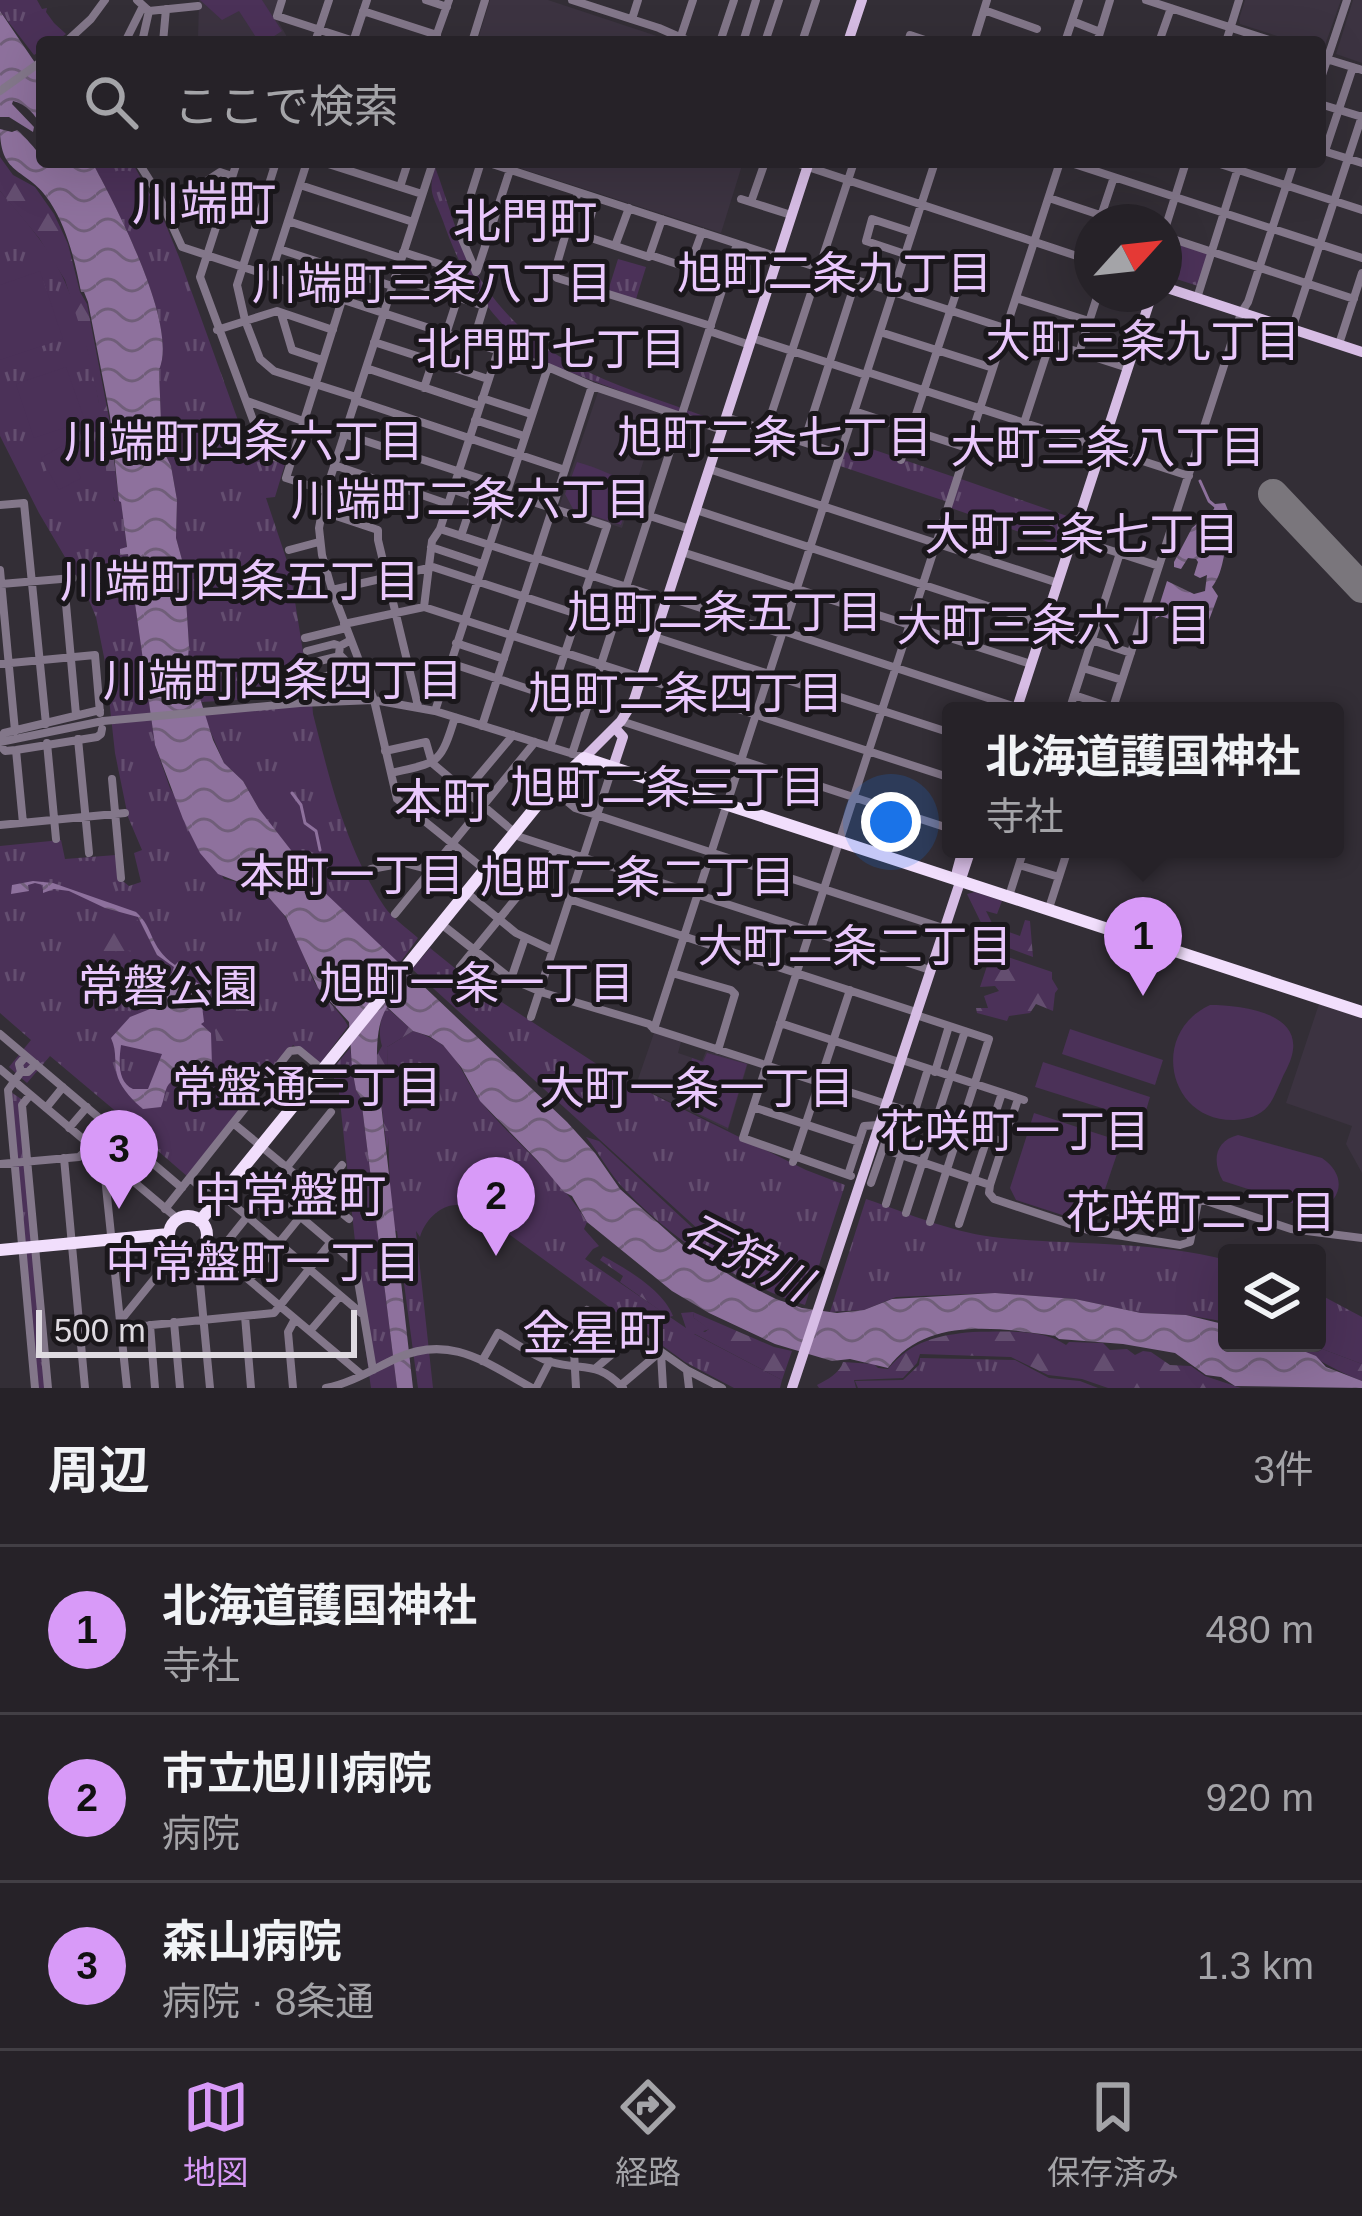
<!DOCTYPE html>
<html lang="ja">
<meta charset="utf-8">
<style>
body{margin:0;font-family:Arial,"Noto Sans JP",sans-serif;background:#322f34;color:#f1f3f6}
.controls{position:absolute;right:36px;bottom:36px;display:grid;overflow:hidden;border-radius:12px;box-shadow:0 12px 48px #0002}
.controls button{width:108px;height:108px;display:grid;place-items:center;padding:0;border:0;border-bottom:3px solid #423f45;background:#262228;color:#f1f3f6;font:60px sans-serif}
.compass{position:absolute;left:1074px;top:204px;width:108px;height:108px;border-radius:50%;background:#262228;box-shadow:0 12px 48px #0002;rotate:63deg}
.scale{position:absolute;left:36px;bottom:30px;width:321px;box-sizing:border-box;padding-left:12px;border:6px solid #dfdbe1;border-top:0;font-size:33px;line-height:42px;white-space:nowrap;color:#dfdbe1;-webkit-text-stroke:9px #1a171b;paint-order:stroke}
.you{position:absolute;left:891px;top:822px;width:42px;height:42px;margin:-30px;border:9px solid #fff;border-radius:50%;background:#1a73e8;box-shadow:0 0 0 18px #1a73e833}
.badge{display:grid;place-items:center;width:78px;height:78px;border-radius:50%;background:#d89af8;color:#111;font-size:39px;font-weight:700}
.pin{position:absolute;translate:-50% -99px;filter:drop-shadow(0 3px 6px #0008)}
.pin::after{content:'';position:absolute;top:63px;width:42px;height:36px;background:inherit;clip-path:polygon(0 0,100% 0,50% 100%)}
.popup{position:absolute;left:942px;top:702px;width:402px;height:156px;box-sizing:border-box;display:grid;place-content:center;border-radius:12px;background:#262228;filter:drop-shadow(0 3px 9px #0005);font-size:39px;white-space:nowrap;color:#a4a4a8}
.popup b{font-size:45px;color:#f1f3f6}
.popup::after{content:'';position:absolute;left:50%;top:100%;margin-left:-24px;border:24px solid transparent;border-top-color:#262228}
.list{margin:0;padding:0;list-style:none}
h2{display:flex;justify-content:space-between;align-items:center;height:156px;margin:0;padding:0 48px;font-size:51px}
h2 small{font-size:39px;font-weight:400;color:#a4a4a8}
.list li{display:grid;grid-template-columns:78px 1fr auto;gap:36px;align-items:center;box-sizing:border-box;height:168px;padding:0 48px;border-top:3px solid #423f45}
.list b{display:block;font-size:45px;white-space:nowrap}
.list p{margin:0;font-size:39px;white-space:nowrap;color:#a4a4a8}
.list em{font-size:39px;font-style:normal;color:#a4a4a8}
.icon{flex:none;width:66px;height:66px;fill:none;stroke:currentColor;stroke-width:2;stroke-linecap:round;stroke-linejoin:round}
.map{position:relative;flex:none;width:1362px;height:1388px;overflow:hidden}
.search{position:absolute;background:#262228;box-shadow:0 12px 48px #0002;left:36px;right:36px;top:36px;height:132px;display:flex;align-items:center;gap:30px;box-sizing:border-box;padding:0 42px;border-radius:12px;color:#a4a4a8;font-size:45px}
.sheet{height:660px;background:#262228}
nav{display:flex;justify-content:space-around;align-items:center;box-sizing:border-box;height:168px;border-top:3px solid #423f45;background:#262228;font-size:33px;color:#a4a4a8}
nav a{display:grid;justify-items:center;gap:6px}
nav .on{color:#d89af8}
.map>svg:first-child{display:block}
.built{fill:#3c3341}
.grass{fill:url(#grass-tufts)}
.forest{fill:url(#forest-firs)}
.pitch{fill:#4b3158}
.water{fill:url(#water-waves);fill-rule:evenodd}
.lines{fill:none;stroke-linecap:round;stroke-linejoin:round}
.stream{stroke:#8e719d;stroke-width:3}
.runway{stroke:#7a767c;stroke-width:30}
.minor{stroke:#83778a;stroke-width:8}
.major{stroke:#d7bde5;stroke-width:10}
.highway{stroke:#f1defc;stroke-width:12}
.labels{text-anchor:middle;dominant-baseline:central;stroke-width:10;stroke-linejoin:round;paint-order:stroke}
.neighbourhood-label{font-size:45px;fill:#eac8fd;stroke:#1a171b}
.water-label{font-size:45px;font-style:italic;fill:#e7c3fa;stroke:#1a171b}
.quarter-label{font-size:48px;fill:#eac8fd;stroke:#1a171b}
</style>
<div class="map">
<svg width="1362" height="1388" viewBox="0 0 1362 1388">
<defs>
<pattern id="grass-tufts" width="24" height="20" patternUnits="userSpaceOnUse" patternTransform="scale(3)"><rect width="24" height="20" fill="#4b3158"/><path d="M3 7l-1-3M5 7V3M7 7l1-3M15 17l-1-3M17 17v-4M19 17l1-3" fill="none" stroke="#644e70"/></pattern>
<pattern id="forest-firs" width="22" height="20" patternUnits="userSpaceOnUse" patternTransform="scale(3)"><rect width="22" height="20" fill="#4b3158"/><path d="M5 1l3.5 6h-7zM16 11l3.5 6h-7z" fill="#644e70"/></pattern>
<pattern id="water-waves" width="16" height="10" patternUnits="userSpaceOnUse" patternTransform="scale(3)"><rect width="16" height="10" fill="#8e719d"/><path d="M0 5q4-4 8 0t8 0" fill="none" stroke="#705e79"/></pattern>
</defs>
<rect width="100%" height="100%" fill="#332e36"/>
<path class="built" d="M199 0H280L275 16 290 42H189L198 38Z
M490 0H548L675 42H477Z
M1245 0H1341L1324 48 1320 50V42H1296L1240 24 1239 19Z
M1353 0H1362V63L1336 54Z
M501 162H743L721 233Z
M598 392 659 413 622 528 559 507Z
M1319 1004 1362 1018V1173L1346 1144 1352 1126 1286 1103Z
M654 1033 681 1042 678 1053 702 1061 706 1051 748 1063 728 1130 636 1085Z"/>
<path class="grass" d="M0 0H37L42 9 47 8 46 12 54 23 66 34 55 42H42V50L34 55 0 11Z
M92 162H132L163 218 179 257 253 462 264 457 285 464 275 497 266 498 290 570 310 696 201 702 196 685 187 673 189 646 184 567 176 538 177 500 171 466 162 448 159 370C179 326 115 204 92 162Z
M435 167C448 201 457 241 476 272 533 368 622 385 718 421L716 427 524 355 526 348C484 308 462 276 443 221 434 196 427 194 435 167Z
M0 191C24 219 50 248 65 282 95 351 103 428 114 501H121L127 548 121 555 128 554 155 745 170 788 224 879C270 888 286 911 303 953 307 964 311 978 318 988 327 1002 340 1011 348 1026L320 1064 293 1045 188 1177 143 1138 136 1145 112 1124 119 1114 50 1056 27 1083 9 1067 31 1040 0 1013V846L61 840 65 859 116 855 119 878 129 886 141 882 134 853 142 850 128 817 115 753 105 662 96 617 85 591 39 513 0 436Z
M1166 239 1208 253 1198 286 1164 275 1167 265 1164 263Z
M618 259 646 267 636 299 608 291Z
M863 446 957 478 948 502 840 466 845 452 857 455Z
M961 479 1067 516 1057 545 951 508Z
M312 702 313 714C330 781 346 848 384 906 392 918 407 928 418 938L399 964 321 890 259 809 243 781 224 763 202 712Z
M430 948 477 986 612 1074 806 1170 845 1185 813 1284 765 1267 699 1230 412 969Z
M413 1031C425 1035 436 1039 446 1048 462 1064 468 1086 482 1103 516 1144 560 1177 587 1222L584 1229 599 1246 593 1249 585 1259 686 1328 681 1313 693 1312 694 1318 710 1329 694 1334 782 1380 780 1388H734L685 1362 477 1211C470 1209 463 1205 456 1205 439 1205 424 1222 420 1237L416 1231 433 1388H418L397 1231 393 1230C387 1169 389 1109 387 1047Z
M350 1048 356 1090 361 1098 397 1388H371L354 1266 357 1260 339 1092 334 1079V1067Z
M8 1090 24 1101 50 1388H35Z
M586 1137 599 1141 696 1231 763 1269 811 1287 805 1305C737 1283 674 1241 625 1190 610 1175 600 1154 586 1137Z
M866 1199C910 1214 955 1234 1002 1238 1077 1245 1153 1241 1227 1260V1322L1186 1315 1141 1313 1075 1299 995 1293 896 1297 864 1310 830 1312Z
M1317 1293 1362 1317V1364L1317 1347 1315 1343H1317Z
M920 1358 1015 1360 1049 1378 1080 1381 1098 1388H858L855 1381 903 1380 919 1365Z"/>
<path class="forest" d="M0 157 13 175 35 187 54 214 68 244 80 292 87 304 109 418 119 501H115L108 486 98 399 87 349 65 280 39 238 0 191Z
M975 892 1002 901 997 914 986 911 996 931 1004 935 1006 931 1020 936 1025 920 1030 921 1033 957 990 941 967 894Z
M106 910 137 919 148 950 98 952 95 944 101 914Z
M986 956 995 960V967L1005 956 1052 972V979L1058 989 1055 993 1053 1011 1036 1004 1030 1013 1009 1016 1007 1021 977 1013 976 1008H988L984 996 999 991 995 986 980 987 987 966 983 963Z
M220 991 238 1010 245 1003 264 1021 247 1042 239 1046 234 1056 219 1063 215 1030 223 1019 207 1004 209 999Z
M386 1007 413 1031 387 1047 390 1129 387 1150 377 1068V1055L382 1046C378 1033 380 1019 386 1007Z
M603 1256C628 1270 663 1290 673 1316L669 1317 620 1282 623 1276 600 1260Z
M693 1312 774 1347 792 1351 782 1380 693 1333 698 1329 705 1332 709 1329 694 1318Z
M973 1332C1003 1332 1041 1328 1066 1345L1069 1342 1103 1343 1110 1350 1127 1349 1135 1355 1143 1351 1151 1352 1170 1365 1191 1366 1205 1376 1241 1388H1108L1082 1379 1048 1375 1011 1357 920 1354 917 1363 903 1378 854 1380 856 1388H819L817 1385C827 1380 840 1373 843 1362L874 1364 878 1368 888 1369C911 1341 938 1335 973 1332Z
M1283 1343H1315L1317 1347 1362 1364V1381C1333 1370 1311 1354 1283 1343Z"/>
<path class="pitch" d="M200 0H262L282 31 265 42H259L239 11 222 20Z
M40 271 63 339 0 360V285Z
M66 367 85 421 34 438 16 384Z
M63 445 81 478 59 490 41 458Z
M577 462C600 468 614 477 635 484L621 525 573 509 565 494Z
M1210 1005C1240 1005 1303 1012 1292 1055 1290 1064 1284 1073 1281 1081 1277 1089 1274 1099 1268 1106 1260 1116 1248 1119 1235 1120 1168 1122 1149 1033 1210 1005Z
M1070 1029 1163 1060 1155 1085 1062 1054Z
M707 1053 747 1064 728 1128 682 1106 687 1089 683 1086 692 1058 703 1062Z
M1043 1062 1150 1097 1143 1121 1035 1087Z
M1034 1113 1114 1139 1119 1148 1093 1225 1016 1200 1010 1188Z
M1238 1135 1322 1158C1346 1174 1344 1200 1317 1211L1223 1181C1212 1162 1214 1141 1238 1135Z"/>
<path class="water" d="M0 11 42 73V127C35 115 27 104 13 101L12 104 34 127 33 132 9 117H0Z
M0 129 12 132 17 130C22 133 37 151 42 157V162H46L51 168 61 162H92C115 204 179 326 159 370L162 448 171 466 177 500 176 538 184 567 189 646 187 672 196 685 213 740 224 763 243 781 259 809 322 890 567 1122 595 1153 620 1189 684 1246 736 1279 776 1299 802 1308 837 1313 864 1310 892 1299 995 1293 1075 1299 1141 1313 1186 1315 1227 1325V1343H1283L1316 1356 1326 1367 1362 1381V1388L1235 1386 1221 1377 1206 1375 1175 1353 1123 1344 1059 1339 1055 1336C999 1328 926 1316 888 1368L850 1359 832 1361 775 1344 709 1313 672 1291 587 1222 572 1196 564 1192 538 1161 480 1101 461 1067 443 1045 429 1036 413 1031 387 1007C376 1025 377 1048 377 1068L413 1388H397L361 1098 356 1090 352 1068 349 1022 318 988 286 917 264 892 218 874 200 853 183 819 155 745 128 554 120 555V549L127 547 121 502 119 501 110 416 88 302 84 292H81C75 261 67 228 50 202 28 167 0 178 0 129Z
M1225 503 1235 528C1221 545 1227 568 1212 587L1218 596 1209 620 1200 624 1198 628 1160 616 1155 619 1167 581 1194 594 1205 591 1207 575 1200 578 1194 575 1198 562 1196 559 1188 558 1181 569 1174 567V562L1192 528 1214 509 1215 504Z
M33 881 53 883 136 912C155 929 148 946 175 965L178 962 192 980 210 990 211 993 202 1006 204 1022 201 1024 211 1033 212 1066C199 1077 175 1072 167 1087 164 1093 164 1100 161 1107L143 1109C134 1102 122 1089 118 1078 113 1064 118 1053 111 1038L130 1017 150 1009C157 993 169 984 174 967L157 955 138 917 105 908 69 891 54 889 43 893V885L35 883 28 885 29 891 11 894 12 885ZM121 1045 162 1054 148 1089H133C117 1082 119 1060 121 1045Z"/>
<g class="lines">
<path class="stream" d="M1200 481 1209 501 1215 506
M292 793 301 805 305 823 316 831 320 850"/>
<path class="runway" d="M1273 494 1362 588"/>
<path class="minor" d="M137 0 149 11 198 6
M282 0 277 16 357 42
M426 0 447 7
M572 0 659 28 691 42
M1146 0 1275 42
M984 10 1037 29
M363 11 437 35
M632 19 638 0
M1072 21 1100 32
M681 36 693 0
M66 42 91 19 105 0
M125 42 143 6
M142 42 149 11
M163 42 166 9
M315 42 329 0
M353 42 367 0
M434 42 449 0
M472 42 485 0
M720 42 734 0
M743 42 756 0
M765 42 779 0
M802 42 816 0
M908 42 910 35 931 42
M974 42 987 0
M1065 42 1079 0
M1097 42 1110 0
M1159 42 1171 8
M1226 42 1239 0
M1320 57 1362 70
M1320 81 1347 0
M0 91 42 61
M1320 104 1362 117
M1320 150 1362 163
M1325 151 1353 67
M138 162 157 192 182 247 548 367 592 386 722 430
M237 162 200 277 266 455 290 461
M262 162 275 166
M276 162 237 285 245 320 260 359 274 371 356 397
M322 162 422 194
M433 162 326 491 319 528 322 555 332 590 374 700 397 799 484 869
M486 162 778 257
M793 162 1092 261
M1068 162 1362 258
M1214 162 1362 210
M300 185 413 222
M400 187 408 162
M578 192 554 274 557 278 711 326
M596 198 585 236 649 257 662 219
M1049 198 1121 222
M741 199 791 215
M751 202 765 162
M164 209 220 172 232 176
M288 221 401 258
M1099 222 1114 177
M1164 232 1186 162
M1164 236 1354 299
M615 246 629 208
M279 249 392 286
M403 252 458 270 450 295
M905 254 866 241 872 219 912 232
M650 255 689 268 702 232
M779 255 1128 368
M1087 259 1092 244
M477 271 510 170
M476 272 459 232 481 162
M270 277 307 162
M395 277 484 306 473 342
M1016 298 1089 321
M1197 298 1240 162
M281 313 292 350 322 360
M1292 329 1362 116
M217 330 277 311 333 330
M709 331 750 345
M880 332 993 368
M446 334 458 297
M752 338 866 375
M374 342 488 379
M1339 344 1362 273
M1079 353 1098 294
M366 368 480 406
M867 372 1189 476
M424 388 442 333
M482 398 531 414
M355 400 565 470
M247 401 303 421
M854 411 967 448
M726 417 840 454
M475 420 524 436
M1024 423 1050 343
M766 430 854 162
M344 434 506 487
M804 442 856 280
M901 460 964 269
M334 465 448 504
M709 469 1058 583
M452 489 474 497 461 536
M326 491 286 478 342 300
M533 502 607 526 551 695
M0 505 24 503 46 724
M631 510 690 529
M696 510 1131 653
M321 511 378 530V540L418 706
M440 529 536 560
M1066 536 1159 566
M431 547 482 564
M289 550 319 542
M682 552 1031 664
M537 558 667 600
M0 570 15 731
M1 584 73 578
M332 590 433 567 577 614
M667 597 782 634
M66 604 76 715
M424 607 432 541 440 529 498 351
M344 624 424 607 951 778
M783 631 1028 711
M655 637 951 733
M305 638 346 628
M351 640 340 646 339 654 349 664 356 684 354 688 316 689 315 679 351 669
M456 643 504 659
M307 651 334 644 340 646
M311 663 340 656
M450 663 565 701 550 747
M0 664 95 655 100 713
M1083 668 1122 680
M1074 695 1113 708
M435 711 548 367
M1069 711 1120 553
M1112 711 1241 313 1248 302 1294 162
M621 721 951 829
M482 726 592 386
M0 739 4 733 100 710
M78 739 89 853
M0 742 103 721 300 703 374 700 435 711 583 757
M47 743 56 839
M0 745 5 751 16 750 97 737 101 734 102 729
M16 750 23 823
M385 751 426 742 432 763 520 837 930 970
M572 754 737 244
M391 773C438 762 440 766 455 717
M112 779 121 878
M552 789 575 808 943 928
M466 791 513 735
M0 825 125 813
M1019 865 1059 877
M371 869 404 863 431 870
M467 893 516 933 552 950
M1009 896 1024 849
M569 899 916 1012
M1049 908 1068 849
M395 914 535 742
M440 923 511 979 544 993 649 1024 654 1029 682 1038 1004 1142
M460 967 556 849
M672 973 731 990 735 994 718 1050
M511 979 525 938
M916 1015 989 1039 930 1222
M531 1017 612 769
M780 1023 899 1062
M654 1029 935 162
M0 1034 182 1188
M26 1056 19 1064 21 1072H28L36 1064
M902 1060 1024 1100
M0 1069 178 1219
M21 1072 8 1090 35 1388
M935 1072 949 1026
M30 1095 22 1105 48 1388
M1018 1099 990 1185 989 1193 994 1199 1091 1231 1180 1245 1190 1242 1198 1202 1203 1200 1291 1229 1362 1238
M753 1107 859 1142
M46 1108 63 1087
M233 1123 349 1219
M69 1128 87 1107
M883 1149 990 1185
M101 1155 118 1134
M64 1158 85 1388
M793 1162 850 990
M0 1164 79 1157 91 1146
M112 1164 105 1177 127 1388
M243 1168 355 1263 373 1370
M121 1172 138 1151
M848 1175 864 1126 878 1125 888 1134 871 1183
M851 1176 743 1138 1060 162
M190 1178 215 1200
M222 1195 361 1313
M886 1204 928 1069
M165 1209 290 1051 299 1050 322 1069
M906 1213 965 1031
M959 1224 1002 1093
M205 1243 362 1375
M197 1252 210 1388
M218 1253 331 1112
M249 1280 342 1165
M245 1316 251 1388
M121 1320 177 1251
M174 1322 180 1388
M150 1325 155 1388
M121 1328 274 1313 331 1242
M310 1331 340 1296
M661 1353 663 1388
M482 1361 498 1333C514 1342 533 1356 551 1362 583 1371 597 1360 623 1388
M597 1367 636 1334 687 1370 722 1388
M687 1371 689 1388
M621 1385 660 1352
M293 1388 288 1332 295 1319
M326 1388C352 1383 373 1369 397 1358 451 1334 486 1363 532 1388
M536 1388 550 1361
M576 1388 573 1333 587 1310"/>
<path class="major" d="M848 42 862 0
M1164 287 1362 352
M1016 711 1152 294
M584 758 621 721 634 700 809 162
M613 767 623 737 615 728
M959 881 957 871 963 849
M792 1388 971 849"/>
<path class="highway" d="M169 1235a19 19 0 1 1 38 0a19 19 0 1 1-38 0Z
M200 1221 551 788 584 758 1362 1012
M0 1250 169 1234"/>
</g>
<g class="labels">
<g class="neighbourhood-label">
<text x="835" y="273">旭町二条九丁目</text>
<text x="432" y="283">川端町三条八丁目</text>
<text x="1143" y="341">大町三条九丁目</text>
<text x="551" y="349">北門町七丁目</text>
<text x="775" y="437">旭町二条七丁目</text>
<text x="244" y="441">川端町四条六丁目</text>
<text x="1108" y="447">大町三条八丁目</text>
<text x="471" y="499">川端町二条六丁目</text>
<text x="1082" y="534">大町三条七丁目</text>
<text x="240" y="581">川端町四条五丁目</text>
<text x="725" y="612">旭町二条五丁目</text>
<text x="1054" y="625">大町三条六丁目</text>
<text x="283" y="680">川端町四条四丁目</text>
<text x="686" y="693">旭町二条四丁目</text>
<text x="668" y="787">旭町二条三丁目</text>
<text x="352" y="875">本町一丁目</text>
<text x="638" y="877">旭町二条二丁目</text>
<text x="855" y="946">大町二条二丁目</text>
<text x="477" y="983">旭町一条一丁目</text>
<text x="168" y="986">常磐公園</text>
<text x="307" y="1087">常盤通三丁目</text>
<text x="697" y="1088">大町一条一丁目</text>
<text x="1015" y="1131">花咲町一丁目</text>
<text x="1201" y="1212">花咲町二丁目</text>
<text x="263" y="1262">中常盤町一丁目</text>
</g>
<g class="water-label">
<text transform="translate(747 1257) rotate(27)">石狩川</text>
</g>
<g class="quarter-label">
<text x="204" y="203">川端町</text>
<text x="525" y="221">北門町</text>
<text x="442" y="801">本町</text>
<text x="290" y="1195">中常盤町</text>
<text x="594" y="1333">金星町</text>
</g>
</g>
</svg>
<div class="controls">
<button><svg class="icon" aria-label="layers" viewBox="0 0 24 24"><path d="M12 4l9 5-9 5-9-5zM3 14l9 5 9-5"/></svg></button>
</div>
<svg class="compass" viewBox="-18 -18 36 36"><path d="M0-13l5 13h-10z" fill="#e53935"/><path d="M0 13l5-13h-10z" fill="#a4a4a8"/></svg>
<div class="scale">500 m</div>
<div class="you"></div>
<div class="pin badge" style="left:1143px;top:996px">1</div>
<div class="popup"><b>北海道護国神社</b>寺社</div>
<div class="pin badge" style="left:496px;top:1256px">2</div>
<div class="pin badge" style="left:119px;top:1209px">3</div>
<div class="search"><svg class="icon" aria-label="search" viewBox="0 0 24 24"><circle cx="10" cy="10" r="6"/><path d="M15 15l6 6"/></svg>ここで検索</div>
</div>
<section class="sheet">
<h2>周辺<small>3件</small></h2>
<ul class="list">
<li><span class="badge">1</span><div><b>北海道護国神社</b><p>寺社</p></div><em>480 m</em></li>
<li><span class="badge">2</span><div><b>市立旭川病院</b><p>病院</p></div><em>920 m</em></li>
<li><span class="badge">3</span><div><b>森山病院</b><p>病院 · 8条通</p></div><em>1.3 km</em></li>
</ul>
</section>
<nav>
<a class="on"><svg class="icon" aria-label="map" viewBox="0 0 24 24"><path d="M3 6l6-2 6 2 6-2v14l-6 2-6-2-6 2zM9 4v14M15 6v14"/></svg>地図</a>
<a><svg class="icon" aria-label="directions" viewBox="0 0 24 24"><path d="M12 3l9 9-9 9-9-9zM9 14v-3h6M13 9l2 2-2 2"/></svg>経路</a>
<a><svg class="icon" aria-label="saved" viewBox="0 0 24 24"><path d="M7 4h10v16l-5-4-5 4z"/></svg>保存済み</a>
</nav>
